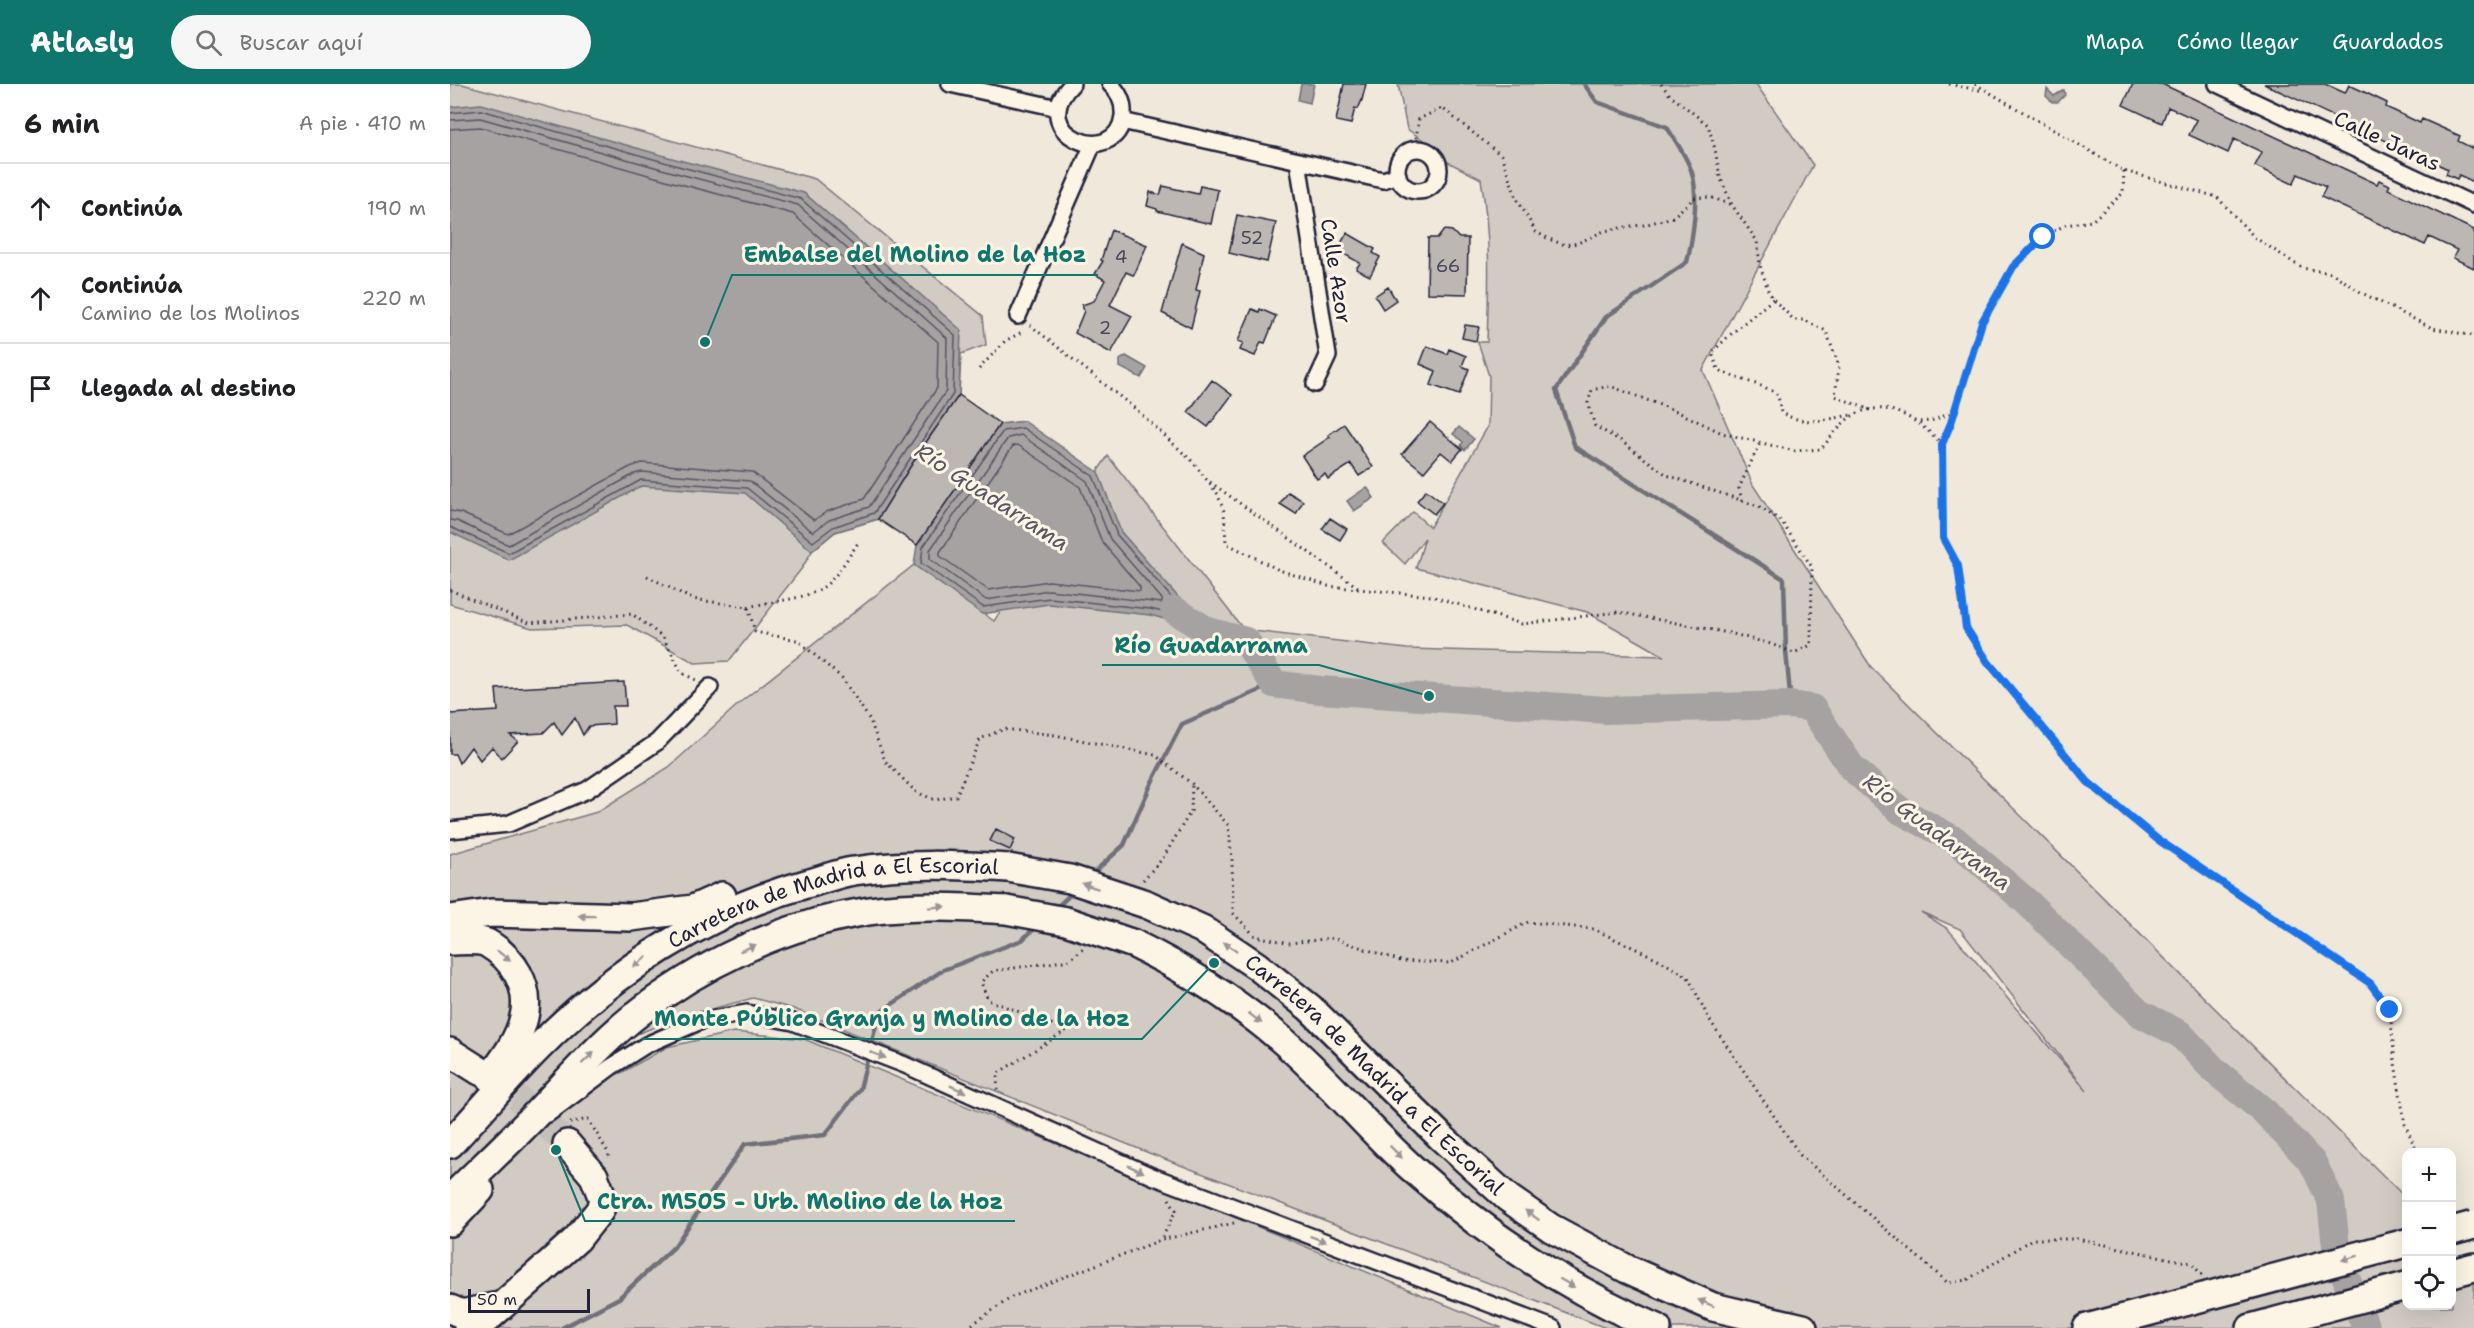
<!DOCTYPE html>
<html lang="es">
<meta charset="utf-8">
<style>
:root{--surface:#fff;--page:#f6f6f6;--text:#202124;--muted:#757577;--line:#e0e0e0;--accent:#0f766e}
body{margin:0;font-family:"Shantell Sans",sans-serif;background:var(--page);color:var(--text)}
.controls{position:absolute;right:18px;bottom:18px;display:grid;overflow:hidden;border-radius:12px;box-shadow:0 6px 24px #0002}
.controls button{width:54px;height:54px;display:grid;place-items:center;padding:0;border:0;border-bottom:2px solid var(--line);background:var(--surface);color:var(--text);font:30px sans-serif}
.scale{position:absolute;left:18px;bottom:15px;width:122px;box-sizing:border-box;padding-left:6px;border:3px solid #22223b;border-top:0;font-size:16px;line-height:21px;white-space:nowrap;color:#22223b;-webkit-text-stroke:4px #fcf5e5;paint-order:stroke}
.stop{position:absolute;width:18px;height:18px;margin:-14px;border:4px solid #1a73e8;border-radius:50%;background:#fff}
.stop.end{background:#1a73e8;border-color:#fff;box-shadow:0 2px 6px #0008}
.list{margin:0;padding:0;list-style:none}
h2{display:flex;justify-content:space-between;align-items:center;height:78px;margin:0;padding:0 24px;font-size:26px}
h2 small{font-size:20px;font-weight:400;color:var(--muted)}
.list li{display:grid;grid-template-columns:39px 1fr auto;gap:18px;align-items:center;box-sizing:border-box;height:90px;padding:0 24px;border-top:2px solid var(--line)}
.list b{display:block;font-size:22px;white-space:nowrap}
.list p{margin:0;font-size:20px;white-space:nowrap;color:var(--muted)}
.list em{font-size:20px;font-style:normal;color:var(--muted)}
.icon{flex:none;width:33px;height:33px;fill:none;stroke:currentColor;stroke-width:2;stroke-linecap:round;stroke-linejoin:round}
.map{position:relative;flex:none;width:2024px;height:1244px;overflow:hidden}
header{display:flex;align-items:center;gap:36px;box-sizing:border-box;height:84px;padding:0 30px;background:var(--accent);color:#fff}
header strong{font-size:28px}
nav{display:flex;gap:33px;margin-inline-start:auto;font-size:21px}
.search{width:420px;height:54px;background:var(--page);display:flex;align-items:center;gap:15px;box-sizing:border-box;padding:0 21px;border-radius:33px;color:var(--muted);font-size:22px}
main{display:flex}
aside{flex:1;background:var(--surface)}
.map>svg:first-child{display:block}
.green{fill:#d1cbc3;stroke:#7a767f;stroke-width:1.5;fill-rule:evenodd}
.water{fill:#a6a2a2;stroke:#716f79;stroke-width:1.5}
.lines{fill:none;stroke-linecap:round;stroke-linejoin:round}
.shore{stroke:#575564;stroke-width:1.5}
.stream{stroke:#716f79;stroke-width:4.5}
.river{stroke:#a6a2a2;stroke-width:28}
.building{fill:#bcb7b3;stroke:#22223b;stroke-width:1.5}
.highway-tunnel{stroke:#c6c0bb;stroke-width:27;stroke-dasharray:27 14;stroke-linecap:butt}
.street-casing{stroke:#22223b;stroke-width:20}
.highway-casing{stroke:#22223b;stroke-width:32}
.path{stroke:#22223b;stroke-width:3;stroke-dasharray:1.5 4.5;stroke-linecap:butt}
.street{stroke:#fcf5e5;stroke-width:15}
.highway{stroke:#fcf5e5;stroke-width:27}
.highway-bridge-casing{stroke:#22223b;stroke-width:32;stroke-linecap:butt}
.highway-bridge{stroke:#fcf5e5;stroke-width:27}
.oneway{fill:#9a9698}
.route{stroke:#1a73e8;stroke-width:8}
.labels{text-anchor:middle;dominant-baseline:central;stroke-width:6;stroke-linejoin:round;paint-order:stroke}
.number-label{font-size:18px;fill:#484759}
.street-label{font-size:21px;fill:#22223b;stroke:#fcf5e5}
.water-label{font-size:22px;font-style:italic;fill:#575564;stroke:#fcf5e5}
.leader{fill:none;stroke:#0f766e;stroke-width:2}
.callout-dot{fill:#0f766e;stroke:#fcf5e5;stroke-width:2}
.callout-label{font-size:22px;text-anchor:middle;font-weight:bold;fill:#0f766e;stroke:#fcf5e5;stroke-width:6;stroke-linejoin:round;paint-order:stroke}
</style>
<header>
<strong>Atlasly</strong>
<div class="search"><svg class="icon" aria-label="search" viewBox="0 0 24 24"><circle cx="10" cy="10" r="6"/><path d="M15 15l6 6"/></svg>Buscar aquí</div>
<nav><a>Mapa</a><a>Cómo llegar</a><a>Guardados</a></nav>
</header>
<main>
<aside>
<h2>6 min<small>A pie · 410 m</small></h2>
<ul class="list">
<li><svg class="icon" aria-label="ahead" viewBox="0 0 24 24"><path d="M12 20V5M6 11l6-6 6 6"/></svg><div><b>Continúa</b></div><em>190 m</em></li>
<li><svg class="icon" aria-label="ahead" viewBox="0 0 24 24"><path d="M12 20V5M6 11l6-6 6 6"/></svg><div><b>Continúa</b><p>Camino de los Molinos</p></div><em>220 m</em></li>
<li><svg class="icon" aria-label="arrive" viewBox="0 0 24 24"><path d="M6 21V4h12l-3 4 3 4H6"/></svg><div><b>Llegada al destino</b></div></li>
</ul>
</aside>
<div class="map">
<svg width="2024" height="1244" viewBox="0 0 2024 1244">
<rect width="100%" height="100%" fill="#efe8db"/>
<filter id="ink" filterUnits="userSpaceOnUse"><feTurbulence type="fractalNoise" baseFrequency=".0167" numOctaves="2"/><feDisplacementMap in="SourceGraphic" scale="12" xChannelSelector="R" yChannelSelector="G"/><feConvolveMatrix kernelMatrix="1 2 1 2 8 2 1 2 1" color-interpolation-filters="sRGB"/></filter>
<g filter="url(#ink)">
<!-- green -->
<path class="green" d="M0,0H12L365,95L533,232L536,261L511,270L509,311L428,435L385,448L362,467L352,484L279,577L245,579L177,541L82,544L0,520Z
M948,0H1306L1363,81L1253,286L1303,401L1421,583L1956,1114V1222H2002V1169L2024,1196V1244H1156L699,1069L344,925L303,914L231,933L179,953L145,989H171L217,963L284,948L354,955L1052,1244H0V770L147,728L219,683L293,616L464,481L544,537L658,372L794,546L957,565L1214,572L1137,528L966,484L975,454L955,480L933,459L963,428L980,443L1038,342L1039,292L1028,258H1037C1039,200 1041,152 1031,95L994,76L988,66L957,45ZM1471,828L1510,845L1637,1007L1498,845Z"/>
<!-- water -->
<path class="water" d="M851,0H864L860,19L848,16Z
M1597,5L1604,12L1614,6L1615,11L1608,18H1602L1596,12Z
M31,20L229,76L354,109L511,246L509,311L470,367L428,435L385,448L362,467L295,409L191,402L59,476L0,448V23Z
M676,272L697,284L691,294L670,283V276Z
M574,337L648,388L671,448L758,547L700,531L599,520L532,530L464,481L467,461L550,340Z
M1009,343L1024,355L1015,366L1011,362L1013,358L1003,350Z
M917,403L924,414L904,427L897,417Z"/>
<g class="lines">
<!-- shore -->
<path class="shore" d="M0,29L31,26L228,82L351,115L505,251L503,310L424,429L383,443L363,458L297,404L191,396L59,469L0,443
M0,36L30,34L226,89L348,121L497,254L496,307L419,423L379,436L363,448L300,397L192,388L184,390L59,461L7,437L0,436
M0,45L30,43L223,98L343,130L488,258L487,304L414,415L376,428L364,436L302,388L192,379L180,383L58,450L11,429L0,427
M573,344L643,392L667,451L734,528V533L700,525L600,514L533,523L471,479L473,463L553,347Z
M571,351L637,397L660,455L712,515V519L599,506L536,516L480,475V466L558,354Z
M568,361L630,403L652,458L690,503V507L599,497L538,506L490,472V468L563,362Z"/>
<!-- stream -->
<path class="stream" d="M1134,0L1147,18L1217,43C1225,57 1238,74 1242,89C1249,113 1243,154 1237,178L1156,233L1106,306L1125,363L1334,495L1336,567L1341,621
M641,791L674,761L702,698L732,640L824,600
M606,824L624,807
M112,1244L169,1214L224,1163L295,1060L375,1051L410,1005L429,929L493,886L572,856L587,842"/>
<!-- river -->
<path class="river" d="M724,526L758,547L796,557L824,600L870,606L1156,626L1341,621L1362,624L1402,684L1451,727L1505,756L1577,818L1689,929L1730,950L1765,987L1815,1028L1863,1079L1881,1117L1887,1171L1916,1244"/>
</g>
<!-- building -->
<path class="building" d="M894,0H916L912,16L908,25L905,24L901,40L886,37Z
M1683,0H1712L1927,100L1929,96L1940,101L1938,105L2024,146V184L2003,174L2007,166L1979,153L1975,161L1871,113L1876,103L1848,90L1843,100L1805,82L1812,68L1784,55L1778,69L1739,51L1747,36L1718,23L1712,39L1673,21Z
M1814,0H1875L1895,9L1899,1L1908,5L1937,19L1936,23L1970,39L1972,35L2010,52L2008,57L2024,65V98L2009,91L2007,95L1996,90L1998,85L1954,65L1952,69L1941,64L1943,60Z
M713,102L748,110L750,102L768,106L761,140L707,127V125L697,122L700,108L710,111Z
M787,131L826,139L817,178L779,169Z
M661,146L697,161L685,189L683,191L676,188L660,221L682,232L661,269L625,249L634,227L632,221L644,217L655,196L645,190L653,177L651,176Z
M994,146L1002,147L1009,154H1018L1017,210L977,209L978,154H988Z
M897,149L925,165L923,169L930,173L920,192L906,185L910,179L887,166Z
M732,159L754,169L746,206L750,207L741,244L712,229Z
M938,203L946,216L933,225L925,212Z
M802,225L809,228L810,225L826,232L815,259L811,258L805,272L790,266L793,259L788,257Z
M1015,241L1029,243L1026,257L1012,254Z
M977,262L997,270L999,265L1016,272L1012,282L1019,285L1009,311L981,301L986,287L970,280Z
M762,296L782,311L758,343L738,328Z
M509,311L550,340L467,461L428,435L470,367Z
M980,338L1012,365L1002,377L991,368L974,388L952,370Z
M894,340L923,383L909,392L901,380L878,395L875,390L867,395L852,372L880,353L878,351Z
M976,406L993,419L984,430L967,417Z
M838,408L853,417L846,430L830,420Z
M880,434L897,445L890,456L872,445Z
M174,598L176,622H163L164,640L139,642L133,651L125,634L112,651L104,638L93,649L60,651L68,657L52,674L42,663L30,676L21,663L9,679L5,670H0V630L48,627L46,605Z
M546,745L565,755L560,766L540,757Z"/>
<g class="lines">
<!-- highway-tunnel -->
<path class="highway-tunnel" d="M33,989L68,1014L117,1060"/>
<defs>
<path id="street" d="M500,0L608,24
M622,0C573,50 666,87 673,32C674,19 670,9 660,0
M1767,0L2024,121
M672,37L933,96L948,91
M947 86a21 21 0 1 1 42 0a21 21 0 1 1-42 0Z
M848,77L878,272L865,300
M568,232L643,60
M0,746L58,740L137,706L207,658L260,603
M98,1030L161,983L196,961L251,937L297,929L343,938L455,981L702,1092L1103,1244"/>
<g id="highway">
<path id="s1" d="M696,820L752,845L807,882L860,924L992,1054L1058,1114L1101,1144L1177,1185L1263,1223L1353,1244"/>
<path d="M0,835L41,829L181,833L243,825L272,812"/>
<path d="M0,857C10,857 28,855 37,859C63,874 81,902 74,933C69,956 54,975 40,994"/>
<path d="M684,860C737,886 787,917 832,956C879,996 918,1045 964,1086C1037,1151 1117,1205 1207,1244"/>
<path d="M0,968L30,987"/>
<path id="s2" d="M0,1060C30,1028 58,994 89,963C163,888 254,828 356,800C372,796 388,789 404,787C456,779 506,781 558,784"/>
<path d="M0,1115C29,1086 60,1058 88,1028C118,996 147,963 181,935C248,881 333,840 419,827C464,821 510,823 556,826"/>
<path d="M0,1138L30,1106"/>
<path d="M2002,1189L2024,1183"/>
<path d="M0,1225L12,1230L43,1223"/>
<path d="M18,1244L38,1234L90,1188L127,1155L150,1126L153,1115L144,1092L117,1060"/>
<path d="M1637,1244L1956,1159"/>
<path d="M1801,1244L1956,1202"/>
</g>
</defs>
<!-- street casing -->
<use href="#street" class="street-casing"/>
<!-- highway casing -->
<use href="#highway" class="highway-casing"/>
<!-- path -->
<path class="path" d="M1211,0L1220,11L1258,41L1265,65L1270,93L1282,121L1307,157L1310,181L1318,206L1323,215L1344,236H1354L1376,247L1389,282L1385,312L1420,326
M1499,0L1533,7
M1525,0L1674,87L1767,113L1804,153L1852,184L1882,189L1912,209L1982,244L2024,252
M964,66L969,35L992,24L1051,71L1067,115L1086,148L1099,155L1115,161L1128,159L1154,147L1181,142L1194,141L1223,133L1244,114L1260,113L1282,121
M1674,87L1673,109L1642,137L1615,141L1593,153L1563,183L1532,238L1501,339L1492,360L1493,454L1508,482L1516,544L1538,578L1638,698L1706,755L1920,899L1940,926L1945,979L1955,1040L1967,1068
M1323,215C1302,233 1281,248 1262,269L1268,285C1287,297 1311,298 1328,311L1331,329C1357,342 1374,336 1401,331
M580,241L688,327L743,378L767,409L774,427L776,459L829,486L878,502L981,512L1072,540L1168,528L1279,549L1321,560L1344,569L1361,561L1362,483L1331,437L1308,422L1217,391L1171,357L1145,342L1138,319L1142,306L1160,302L1226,327L1272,349L1344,367L1371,365C1380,355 1392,337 1404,331C1438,313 1469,337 1492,360
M529,285L555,257L572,248
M1470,338L1481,337L1504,328
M760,398L909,504
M1292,417L1289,404L1310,359
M197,492L242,515L298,523L305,548L347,556L392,594L420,636L435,677L466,708L485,716L506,712L530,655L554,645L605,651L705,671L742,700L778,741L782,773L783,829L805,852L840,859L883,854L951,877L1001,879L1078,838L1143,845L1206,874L1238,893L1259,935L1350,1071L1498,1199L1517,1196L1582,1155H1627L1741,1179L1752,1191
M0,506L79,539L182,530L213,553L232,589L248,597
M298,523C321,517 353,516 372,504C387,494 398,473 408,459
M693,796L713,774L741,727L742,700
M547,1006L548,989L617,946L538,916L531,898L543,887L620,876L633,864
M120,1039L138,1035L159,1070L158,1076
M719,1115L726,1126L711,1156L784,1139
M517,1244L562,1213L711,1156"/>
<!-- street -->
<use href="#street" class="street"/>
<!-- highway -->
<use href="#highway" class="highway"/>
<defs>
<path id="highway-bridge" d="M558,784L620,795L696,820
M556,826L616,837L684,860
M2002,1147L2024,1141"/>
</defs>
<!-- highway-bridge casing -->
<use href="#highway-bridge" class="highway-bridge-casing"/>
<!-- highway-bridge -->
<use href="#highway-bridge" class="highway-bridge"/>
</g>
<!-- one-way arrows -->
<defs><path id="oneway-solid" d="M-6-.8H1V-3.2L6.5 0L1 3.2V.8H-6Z" transform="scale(1.5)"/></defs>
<g class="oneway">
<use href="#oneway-solid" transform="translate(640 802) rotate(-162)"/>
<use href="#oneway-solid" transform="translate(487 823) rotate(-4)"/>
<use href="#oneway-solid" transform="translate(137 832) rotate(-179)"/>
<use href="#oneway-solid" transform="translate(780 863) rotate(-146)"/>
<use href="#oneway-solid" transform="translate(298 864) rotate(-22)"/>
<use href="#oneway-solid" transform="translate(54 872) rotate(38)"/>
<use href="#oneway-solid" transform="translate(190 878) rotate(143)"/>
<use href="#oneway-solid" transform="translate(805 934) rotate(38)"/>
<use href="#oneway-solid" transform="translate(428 971) rotate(21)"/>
<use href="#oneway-solid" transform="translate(138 974) rotate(-43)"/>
<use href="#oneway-solid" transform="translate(508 1005) rotate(24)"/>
<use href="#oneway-solid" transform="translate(946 1068) rotate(45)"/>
<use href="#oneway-solid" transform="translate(686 1085) rotate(24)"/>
<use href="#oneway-solid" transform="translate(1082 1131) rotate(-145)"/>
<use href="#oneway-solid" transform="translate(868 1155) rotate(21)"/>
<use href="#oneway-solid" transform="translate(1900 1174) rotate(165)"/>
<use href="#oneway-solid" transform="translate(1117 1199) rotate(30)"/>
<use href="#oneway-solid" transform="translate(1256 1219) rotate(-157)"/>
</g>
</g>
<g class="lines" filter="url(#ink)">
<!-- route -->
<path class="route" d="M1593,153L1563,183L1532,238L1501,339L1492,360L1493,454L1508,482L1516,544L1538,578L1638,698L1707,755L1920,899L1940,926"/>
</g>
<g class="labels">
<!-- number labels -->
<g class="number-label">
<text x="802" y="154">52</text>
<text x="671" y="173">4</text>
<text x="998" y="182">66</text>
<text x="655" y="244">2</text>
</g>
<!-- street labels -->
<g class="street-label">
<text transform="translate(1937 57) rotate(25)">Calle Jaras</text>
<text transform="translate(886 187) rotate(81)">Calle Azor</text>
<text stroke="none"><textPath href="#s2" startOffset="471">Carretera de Madrid a El Escorial</textPath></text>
<text stroke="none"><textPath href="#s1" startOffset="288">Carretera de Madrid a El Escorial</textPath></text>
</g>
<!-- water labels -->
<g class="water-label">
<text transform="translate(542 413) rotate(33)">Río Guadarrama</text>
<text transform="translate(1487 748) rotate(37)">Río Guadarrama</text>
</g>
</g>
<!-- callouts -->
<path class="leader" d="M255 258L282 191H648M979 612L869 581H652M764 879L692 955H192M106 1066L135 1137H565"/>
<g class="callout-dot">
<circle cx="255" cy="258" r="6"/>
<circle cx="979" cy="612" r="6"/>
<circle cx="764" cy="879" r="6"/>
<circle cx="106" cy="1066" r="6"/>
</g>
<g class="callout-label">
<text x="465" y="178">Embalse del Molino de la Hoz</text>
<text x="761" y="569">Río Guadarrama</text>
<text x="442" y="942">Monte Público Granja y Molino de la Hoz</text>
<text x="350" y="1125">Ctra. M505 - Urb. Molino de la Hoz</text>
</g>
</svg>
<div class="controls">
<button>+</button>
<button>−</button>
<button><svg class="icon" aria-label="locate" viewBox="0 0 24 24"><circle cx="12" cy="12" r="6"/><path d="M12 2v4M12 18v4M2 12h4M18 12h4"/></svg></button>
</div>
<div class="scale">50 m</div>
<div class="stop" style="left:1593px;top:153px"></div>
<div class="stop end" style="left:1940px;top:926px"></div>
</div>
</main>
